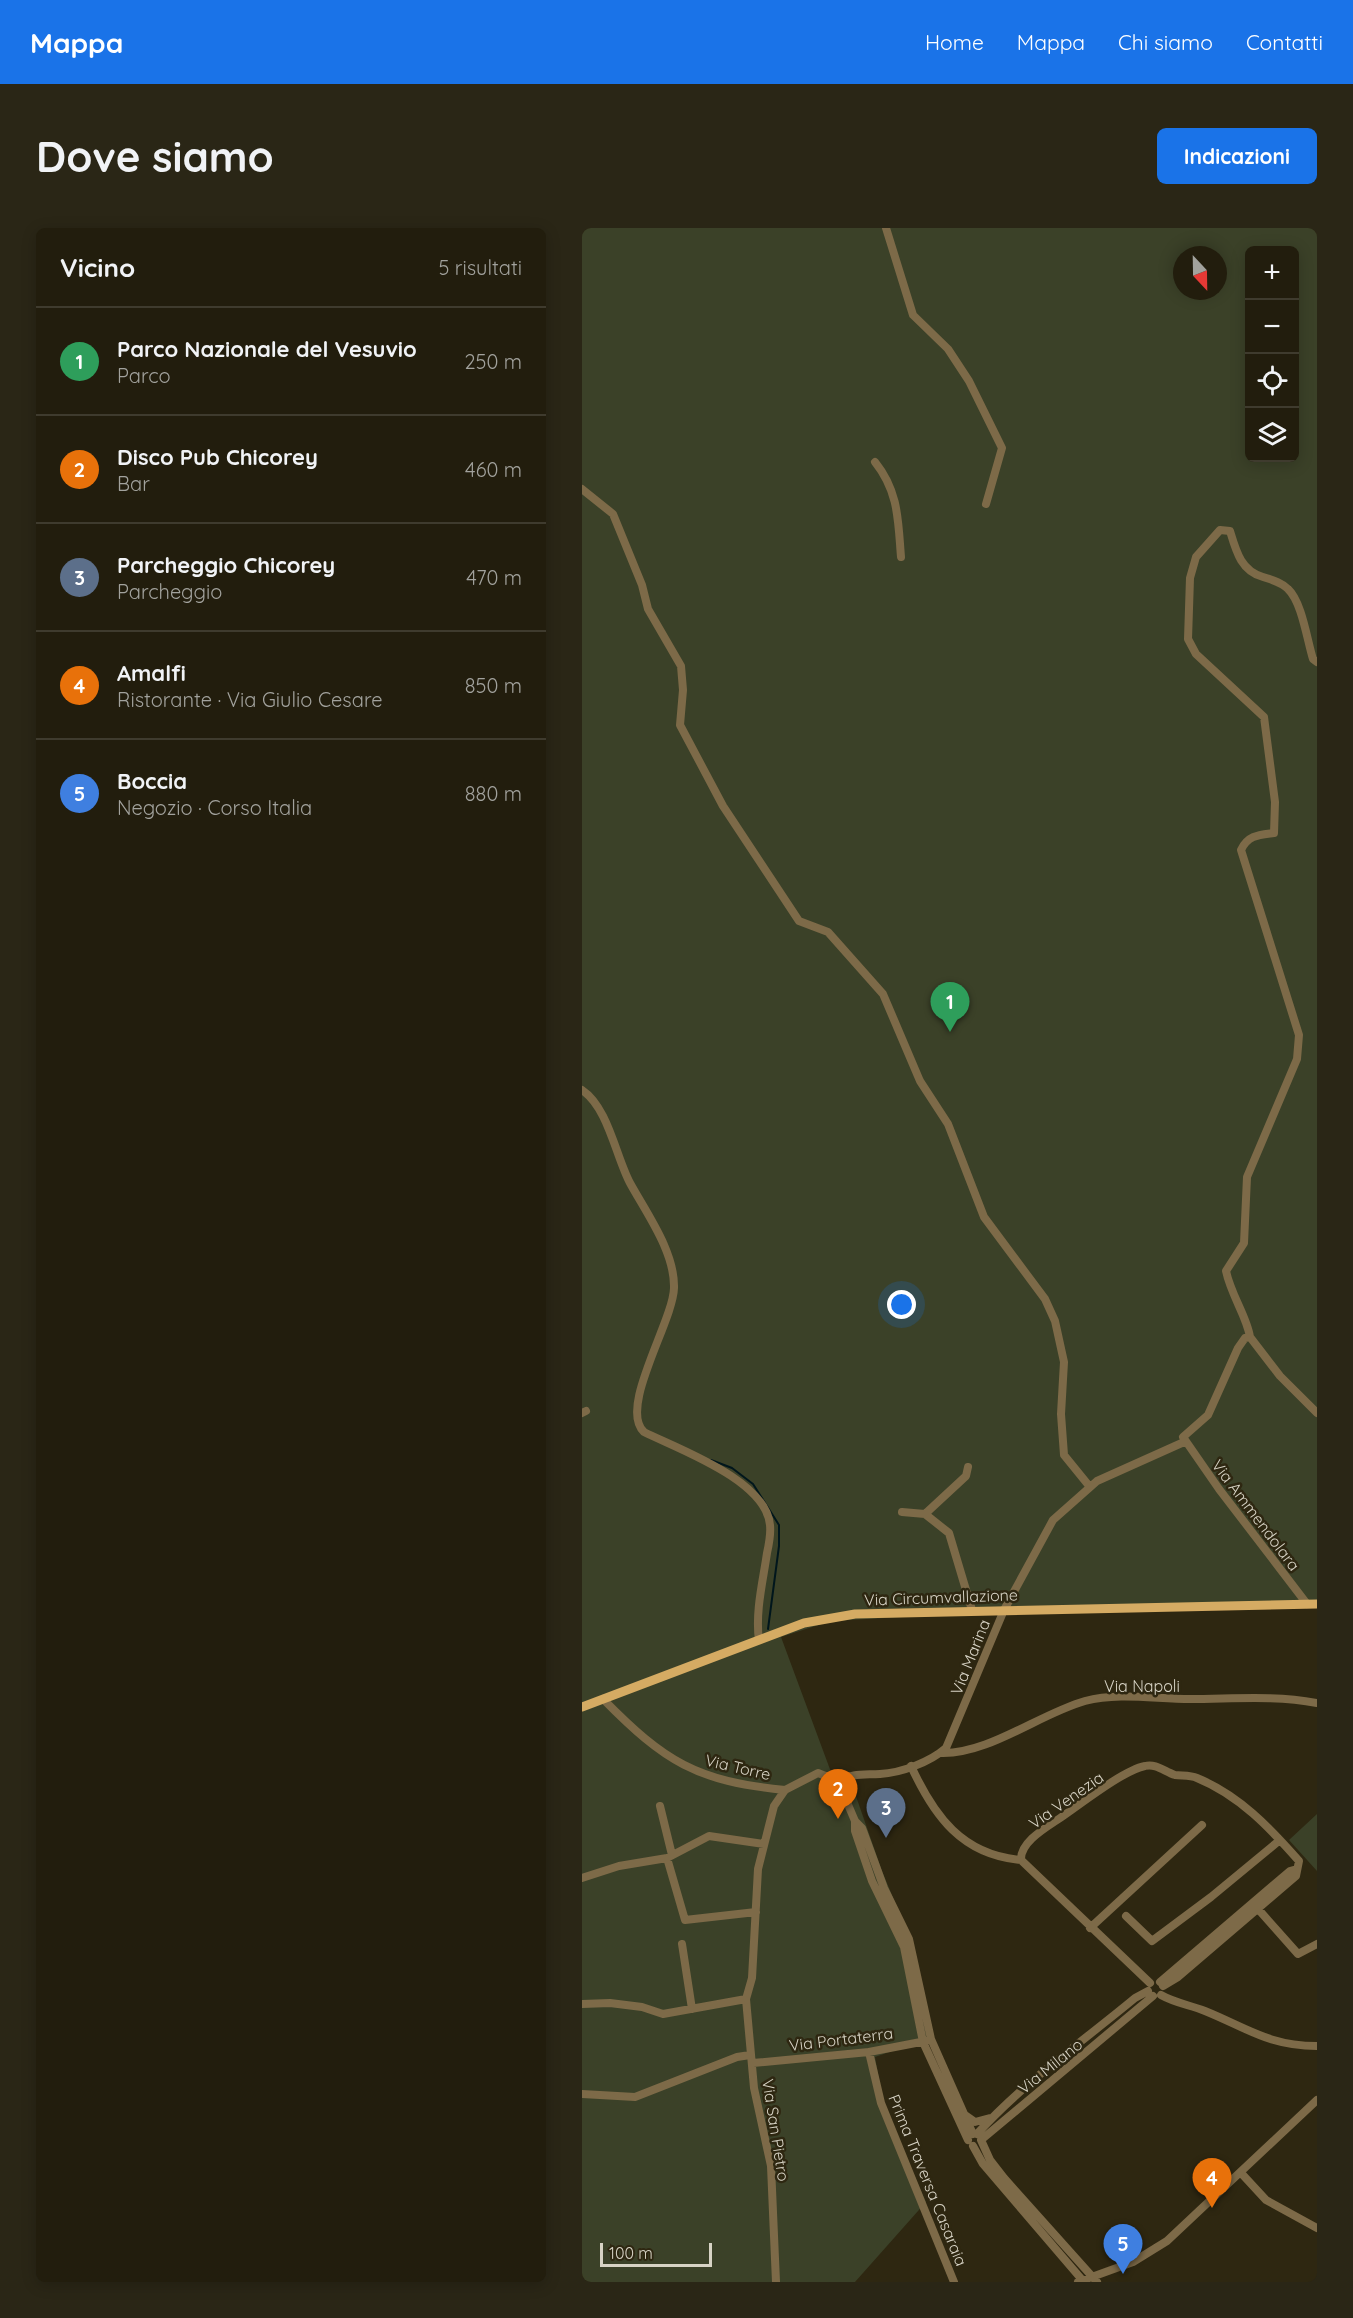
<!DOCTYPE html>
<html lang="it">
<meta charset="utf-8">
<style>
:root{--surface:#221d0d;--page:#2a2616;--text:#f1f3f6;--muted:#a2a29d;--line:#3f3b2e;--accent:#1a73e8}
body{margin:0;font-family:Quicksand,sans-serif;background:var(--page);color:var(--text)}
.controls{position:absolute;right:18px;top:18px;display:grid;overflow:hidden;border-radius:9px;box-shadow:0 3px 15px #0003}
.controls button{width:54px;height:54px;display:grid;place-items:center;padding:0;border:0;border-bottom:2px solid var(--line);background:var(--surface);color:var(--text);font:30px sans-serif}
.compass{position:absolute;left:591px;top:18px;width:54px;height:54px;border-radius:50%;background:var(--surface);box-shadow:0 3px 15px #0003;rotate:158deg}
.scale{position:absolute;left:18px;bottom:15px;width:112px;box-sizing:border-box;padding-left:6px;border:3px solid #d7d3c5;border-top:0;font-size:16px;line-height:21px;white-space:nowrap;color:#d7d3c5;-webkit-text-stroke:4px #2e2711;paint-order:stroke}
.you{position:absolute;left:320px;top:1077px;width:21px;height:21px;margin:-15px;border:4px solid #fff;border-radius:50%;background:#1a73e8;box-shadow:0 0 0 9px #1a73e833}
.badge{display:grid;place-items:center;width:39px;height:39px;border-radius:50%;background:var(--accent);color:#fff;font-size:20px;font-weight:700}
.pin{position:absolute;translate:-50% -50px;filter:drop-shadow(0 2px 3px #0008)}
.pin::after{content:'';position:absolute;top:32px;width:21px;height:18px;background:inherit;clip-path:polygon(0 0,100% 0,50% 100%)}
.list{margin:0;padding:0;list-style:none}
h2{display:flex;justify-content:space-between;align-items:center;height:78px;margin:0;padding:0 24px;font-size:26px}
h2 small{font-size:20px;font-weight:400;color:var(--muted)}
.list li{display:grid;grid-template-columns:39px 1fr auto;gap:18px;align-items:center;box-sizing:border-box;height:108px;padding:0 24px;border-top:2px solid var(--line)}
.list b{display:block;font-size:22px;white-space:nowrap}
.list p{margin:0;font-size:20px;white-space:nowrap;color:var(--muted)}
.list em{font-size:20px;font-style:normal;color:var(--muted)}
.icon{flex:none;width:33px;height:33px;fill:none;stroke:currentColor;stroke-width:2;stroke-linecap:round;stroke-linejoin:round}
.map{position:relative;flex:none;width:735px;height:2054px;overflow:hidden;border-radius:9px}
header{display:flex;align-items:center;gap:36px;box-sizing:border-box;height:84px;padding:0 30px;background:var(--accent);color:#fff}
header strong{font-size:28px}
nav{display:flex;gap:33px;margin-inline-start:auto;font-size:21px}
.intro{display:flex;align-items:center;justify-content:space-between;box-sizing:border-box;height:144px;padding:0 36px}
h1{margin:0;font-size:42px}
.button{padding:15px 27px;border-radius:9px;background:var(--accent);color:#fff;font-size:21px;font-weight:700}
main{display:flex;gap:36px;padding:0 36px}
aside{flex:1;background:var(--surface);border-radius:9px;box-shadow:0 3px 15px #0003}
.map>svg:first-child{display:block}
.green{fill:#3b4128;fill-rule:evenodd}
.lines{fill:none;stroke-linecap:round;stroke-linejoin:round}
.stream{stroke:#00161c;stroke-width:2}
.minor{stroke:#7d6a48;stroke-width:8}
.major{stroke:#d5ab63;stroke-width:9}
.labels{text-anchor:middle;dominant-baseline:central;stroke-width:5;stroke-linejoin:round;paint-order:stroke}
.street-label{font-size:16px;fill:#d7d3c5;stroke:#2e2711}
</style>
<header>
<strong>Mappa</strong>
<nav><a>Home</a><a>Mappa</a><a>Chi siamo</a><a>Contatti</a></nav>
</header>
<div class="intro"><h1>Dove siamo</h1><a class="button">Indicazioni</a></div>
<main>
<aside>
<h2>Vicino<small>5 risultati</small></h2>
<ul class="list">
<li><span class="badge" style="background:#2e9e5b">1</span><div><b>Parco Nazionale del Vesuvio</b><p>Parco</p></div><em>250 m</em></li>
<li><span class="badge" style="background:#e8710a">2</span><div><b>Disco Pub Chicorey</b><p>Bar</p></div><em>460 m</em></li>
<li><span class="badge" style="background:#5c6f8a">3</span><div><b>Parcheggio Chicorey</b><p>Parcheggio</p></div><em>470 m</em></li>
<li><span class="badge" style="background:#e8710a">4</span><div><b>Amalfi</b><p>Ristorante · Via Giulio Cesare</p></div><em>850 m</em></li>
<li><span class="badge" style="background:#3f7fe0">5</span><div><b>Boccia</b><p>Negozio · Corso Italia</p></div><em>880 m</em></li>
</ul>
</aside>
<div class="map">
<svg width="735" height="2054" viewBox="0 0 735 2054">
<rect width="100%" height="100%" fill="#2e2711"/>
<!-- green -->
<path class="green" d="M0,0H735V1378L393,1385L249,1393L199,1409L249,1544L268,1551L300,1643L331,1718L351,1809L293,1829L302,1878L344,1974L273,2054H0ZM668,22H712V230H668ZM600,27H636V63H600Z
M735,1586V1643L707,1612Z"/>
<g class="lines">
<!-- stream -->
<path class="stream" d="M129,1232L150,1240L171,1256L197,1297V1318L186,1401"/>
<!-- minor -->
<path class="minor" d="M304,0L331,87L366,121L387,153L420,220L404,276
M293,234C317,264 316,293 319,329
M0,261L31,286L60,357L66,381L99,438L101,462L98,497L141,578L217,693L246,704L301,766L338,853L366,896L402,989L463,1071L473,1093L482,1134L479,1186L482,1227L508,1259
M0,862C26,879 34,929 48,955C65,986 93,1024 92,1060C91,1094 36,1180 62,1204C96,1221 184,1252 188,1297C189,1306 187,1316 185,1325C181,1353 173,1384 177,1412
M668,1109C665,1089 649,1067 644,1043L662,1015L665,949L715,831L717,807L659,622C666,607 677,607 692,605L693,574L682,489L614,426L606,411L608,350L614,329L638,302L648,303C654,323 659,343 681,349C690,352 699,354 706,361C720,374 725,412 731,431L735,434
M0,1185L4,1183
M320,1284L343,1286L367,1305L390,1382
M343,1286L384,1248L386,1239
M725,1376L637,1261L601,1209L626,1187L656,1120L663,1110L668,1109L698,1148L735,1185
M21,1471C83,1534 114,1553 203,1562
M358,1525C406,1527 457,1486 503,1473C537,1464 573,1471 608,1471C651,1471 692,1467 735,1475
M329,1538C352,1588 380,1627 439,1632
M256,1553C270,1545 282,1547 298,1546C319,1545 348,1534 364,1520L422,1382L471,1292L515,1253L602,1214
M256,1553L273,1593L280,1600L302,1660L327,1711L349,1811L391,1906
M78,1578L90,1627
M273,1593V1603L290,1653L322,1719L341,1814L386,1912
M85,1630L103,1692L174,1684
M0,1650L37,1638L85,1630L127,1608L182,1616
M677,1682L716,1726L735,1716
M544,1688L570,1713L629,1669L698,1612
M508,1700L620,1597
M100,1716L110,1781
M578,1754L708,1643L715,1641
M568,1755L439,1632C438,1613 467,1598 481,1588C500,1575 542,1542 563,1538C574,1535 583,1544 593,1547C600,1548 608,1547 615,1550C657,1567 688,1600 717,1633L714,1648L596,1749L581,1758
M579,1767C593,1775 608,1777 623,1783C665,1800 687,1818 735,1818
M0,1776L28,1775L60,1779L81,1786L164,1771
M287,1824L299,1875L372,2054
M171,1835L287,1824L344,1813
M0,1866L53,1869L155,1829L168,1827
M383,1887L393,1894L408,1890
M395,1906C441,1855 500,1814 553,1770L566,1763
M391,1918L401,1936L502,2054
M660,1946L684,1972L735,2000
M194,2054L189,1938L172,1860L164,1771L170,1750L176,1641L192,1578L203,1562L236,1545L256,1553
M496,2054L551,2034L585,2013L735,1872
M515,2054L422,1950L408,1932L399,1912L571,1768"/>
<!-- major -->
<path class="major" d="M0,1479L222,1395L273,1386L735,1376"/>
</g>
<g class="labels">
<!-- street labels -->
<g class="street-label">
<text transform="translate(674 1287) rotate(53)">Via Ammendolara</text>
<text transform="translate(359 1369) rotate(-2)">Via Circumvallazione</text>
<text transform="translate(388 1429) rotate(-68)">Via Marina</text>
<text x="560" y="1458">Via Napoli</text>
<text transform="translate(156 1539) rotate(13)">Via Torre</text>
<text transform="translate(484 1572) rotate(-35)">Via Venezia</text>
<text transform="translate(259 1811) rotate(-7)">Via Portaterra</text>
<text transform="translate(468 1838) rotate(-39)">Via Milano</text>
<text transform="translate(194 1902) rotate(81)">Via San Pietro</text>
<text transform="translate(346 1952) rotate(68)">Prima Traversa Casaraia</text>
</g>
</g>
</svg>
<div class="controls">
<button>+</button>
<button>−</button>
<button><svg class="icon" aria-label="locate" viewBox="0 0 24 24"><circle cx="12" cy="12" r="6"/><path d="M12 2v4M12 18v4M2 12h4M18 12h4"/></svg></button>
<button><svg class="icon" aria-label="layers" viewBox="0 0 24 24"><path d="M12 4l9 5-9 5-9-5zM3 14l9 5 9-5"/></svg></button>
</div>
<svg class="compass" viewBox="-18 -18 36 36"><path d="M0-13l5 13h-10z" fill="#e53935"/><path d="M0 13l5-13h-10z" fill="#a2a29d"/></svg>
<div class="scale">100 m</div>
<div class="you"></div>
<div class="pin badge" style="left:368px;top:804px;background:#2e9e5b">1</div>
<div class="pin badge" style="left:256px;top:1591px;background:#e8710a">2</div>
<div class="pin badge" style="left:304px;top:1610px;background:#5c6f8a">3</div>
<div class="pin badge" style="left:630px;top:1980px;background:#e8710a">4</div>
<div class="pin badge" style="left:541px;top:2046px;background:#3f7fe0">5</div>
</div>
</main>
